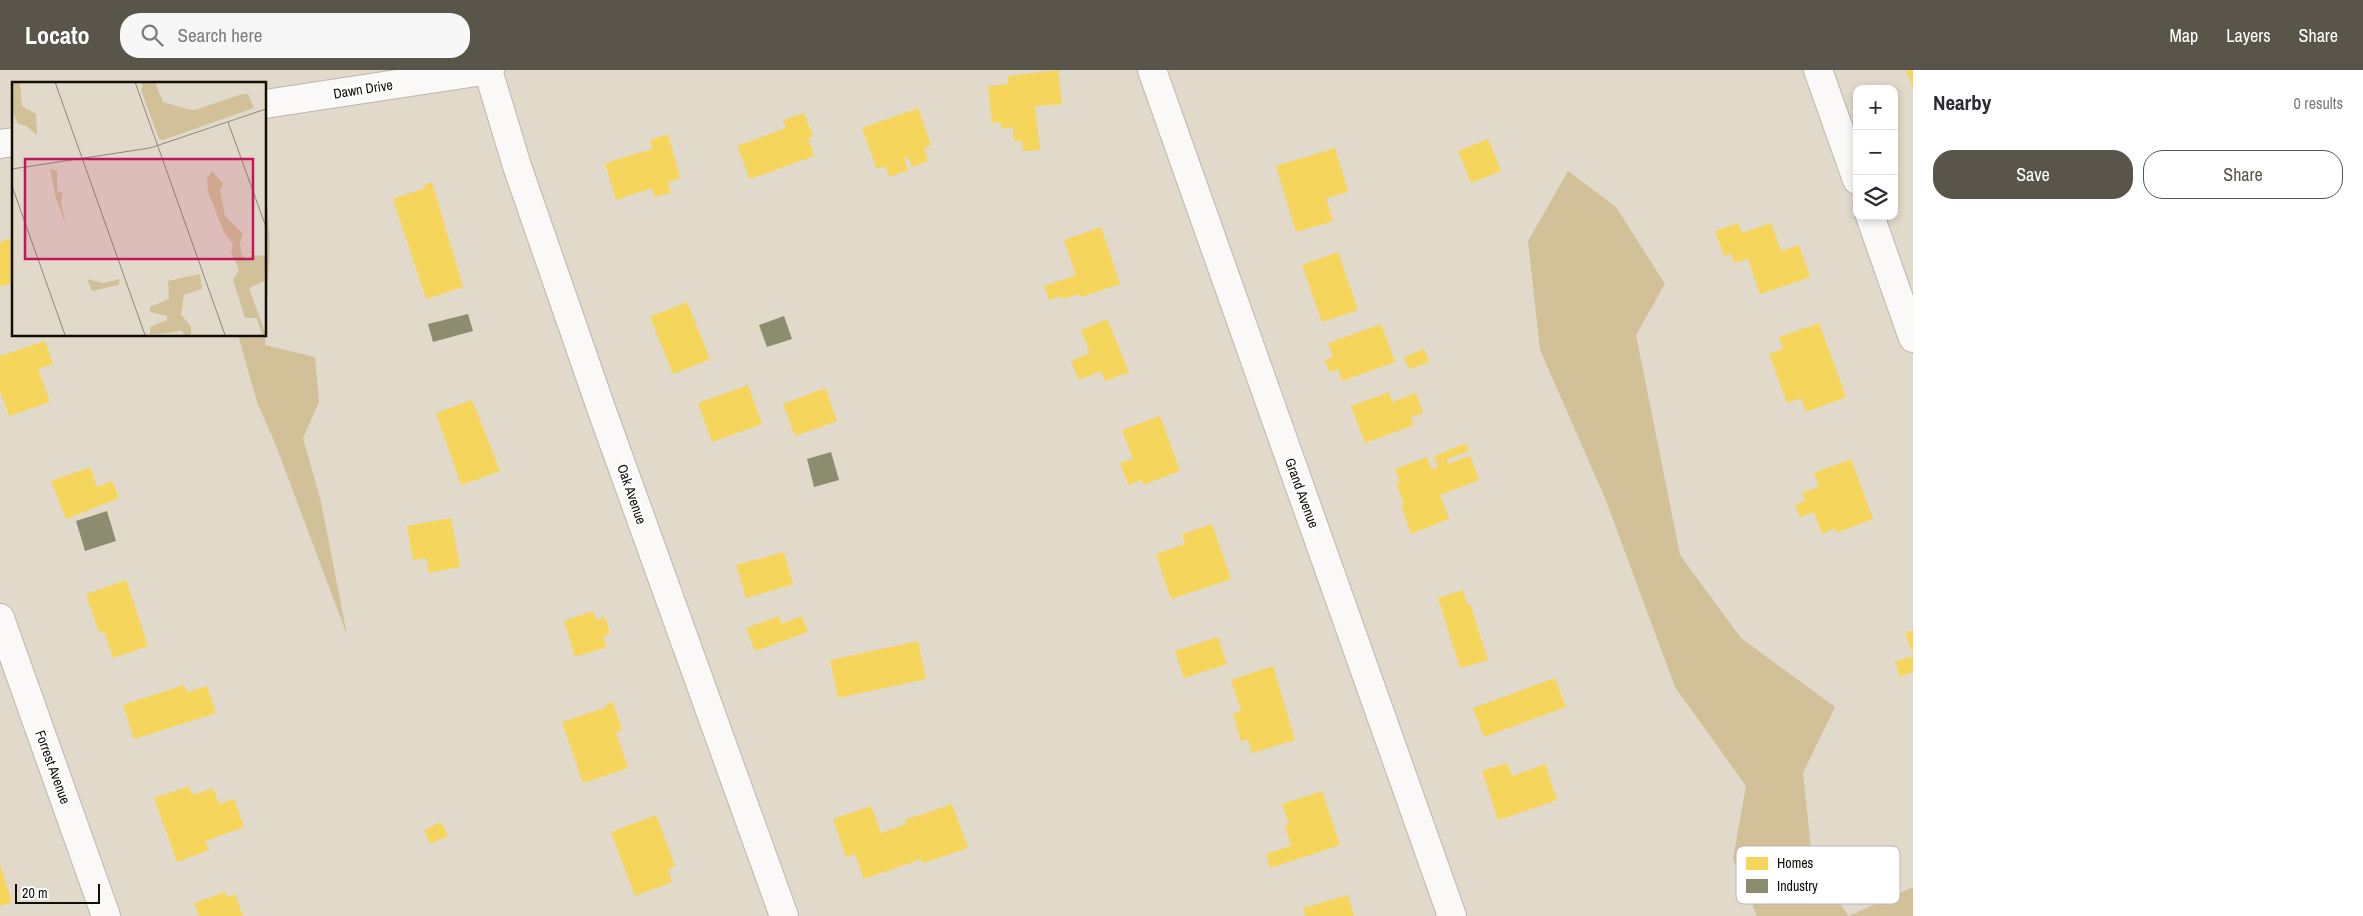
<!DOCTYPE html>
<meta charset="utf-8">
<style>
:root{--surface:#fff;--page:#f7f7f7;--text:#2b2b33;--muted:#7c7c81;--line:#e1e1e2;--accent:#5a554a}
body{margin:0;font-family:"Archivo Narrow",sans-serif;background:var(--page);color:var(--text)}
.controls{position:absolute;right:15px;top:15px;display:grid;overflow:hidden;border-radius:10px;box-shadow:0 2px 8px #0003}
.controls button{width:45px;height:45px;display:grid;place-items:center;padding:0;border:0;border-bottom:1px solid var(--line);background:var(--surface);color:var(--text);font:25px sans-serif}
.scale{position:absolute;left:15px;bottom:12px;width:85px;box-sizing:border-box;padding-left:5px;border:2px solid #120d05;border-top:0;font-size:14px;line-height:18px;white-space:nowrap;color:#120d05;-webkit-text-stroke:4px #fff;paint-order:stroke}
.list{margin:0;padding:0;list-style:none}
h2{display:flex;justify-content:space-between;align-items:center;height:65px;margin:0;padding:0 20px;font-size:21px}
h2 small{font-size:16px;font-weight:400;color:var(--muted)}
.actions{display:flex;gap:10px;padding:15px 20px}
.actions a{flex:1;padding:11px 0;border:1px solid var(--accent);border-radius:20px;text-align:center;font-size:18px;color:var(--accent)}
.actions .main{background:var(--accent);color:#fff}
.icon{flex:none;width:28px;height:28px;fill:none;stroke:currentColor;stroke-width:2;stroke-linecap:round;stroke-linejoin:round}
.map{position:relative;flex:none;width:1913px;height:846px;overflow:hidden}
header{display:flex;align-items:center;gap:30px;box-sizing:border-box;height:70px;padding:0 25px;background:var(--accent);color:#fff}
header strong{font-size:24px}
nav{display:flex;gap:28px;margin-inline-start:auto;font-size:18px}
.search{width:350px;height:45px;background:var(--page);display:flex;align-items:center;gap:12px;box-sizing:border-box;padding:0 18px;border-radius:20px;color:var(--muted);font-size:19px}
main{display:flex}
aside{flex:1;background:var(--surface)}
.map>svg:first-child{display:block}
.green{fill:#d2c198}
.homes{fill:#f6d55c}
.industry{fill:#8c8c6e}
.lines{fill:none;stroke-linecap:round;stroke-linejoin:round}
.minor-casing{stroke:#bcb7ab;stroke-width:30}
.minor{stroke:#faf9f7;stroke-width:28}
.labels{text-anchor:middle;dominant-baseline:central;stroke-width:5;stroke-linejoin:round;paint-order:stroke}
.street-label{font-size:14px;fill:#120d05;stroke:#fff}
.inset-road{fill:none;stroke:#8e887c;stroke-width:1}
.view{fill:#c2185b;fill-opacity:0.15;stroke:#c2185b;stroke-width:2.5}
.inset-edge{fill:none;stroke:#120d05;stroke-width:2.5}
.key{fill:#fff;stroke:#b8b6b4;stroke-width:1}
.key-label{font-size:14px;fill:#120d05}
</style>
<header>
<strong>Locato</strong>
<div class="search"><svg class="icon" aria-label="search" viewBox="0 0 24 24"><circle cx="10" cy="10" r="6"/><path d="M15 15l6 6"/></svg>Search here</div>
<nav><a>Map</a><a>Layers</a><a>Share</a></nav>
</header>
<main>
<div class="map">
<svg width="1913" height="846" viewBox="0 0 1913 846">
<rect width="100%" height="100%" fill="#e1dacb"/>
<!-- green -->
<path class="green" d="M1568,101L1616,137L1665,214L1636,265L1680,485L1741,568L1835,637L1803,703L1813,797L1849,846L1913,817V846H1757L1733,789L1746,716L1675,617L1605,428L1540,280L1528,171Z
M265,107L270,173L265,275L315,287L319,332L303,368L321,432L347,565L275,373L257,332L238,265H265Z"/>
<!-- homes -->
<path class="homes" d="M1058,0L1062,34L1035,36L1040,80L1023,81L1022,70L1014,72L1013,57L1001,59V52L992,53L988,16L1008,14V6Z
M1906,0H1913V19Z
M918,38L931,75L924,78L928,91L912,97L908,87L904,89L908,100L889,107L885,96L877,99L862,58Z
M804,43L813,66L808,68L814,86L750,109L737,76L786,58L783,50Z
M668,64L680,108L668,112L671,123L655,127L652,118L616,130L605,93L652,79L650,70Z
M1488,69L1501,101L1471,113L1458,81Z
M1335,78L1348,122L1326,128L1333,151L1296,162L1276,96Z
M432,112L463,217L426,229L393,129L425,118L424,115Z
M1738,153L1742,163L1771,153L1781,181L1799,175L1810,207L1760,224L1748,189L1734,193L1731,184L1724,186L1715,161Z
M1101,157L1120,214L1081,227L1079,224L1063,229L1062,226L1049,230L1044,216L1076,205L1064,170Z
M14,167V212L0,217V172Z
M1338,182L1358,240L1322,252L1302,195Z
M687,232L710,289L673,304L650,247Z
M1107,249L1129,302L1105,311L1101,301L1079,310L1071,291L1090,283L1081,260Z
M1819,253L1846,327L1806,342L1801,328L1787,333L1769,284L1783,279L1779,267Z
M1381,254L1395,292L1342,311L1338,299L1329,302L1325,290L1333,287L1328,273Z
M45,271L53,294L38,299L50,332L9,346L0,320V286Z
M1424,279L1429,292L1409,299L1404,287Z
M748,315L762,354L712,372L698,333Z
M825,318L837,351L795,366L783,334Z
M1389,322L1392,332L1416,323L1423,343L1411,347L1414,355L1365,373L1351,336Z
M472,330L500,401L461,415L436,343Z
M1160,346L1180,401L1143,415L1142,410L1128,415L1120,393L1133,389L1122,360Z
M1466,373L1469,381L1447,389L1448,394L1470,386L1479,410L1440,425L1449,449L1411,464L1401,435L1404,434L1396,413L1400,412L1395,399L1427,387L1432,400L1438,397L1434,386Z
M1851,389L1873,449L1836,463L1835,458L1822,464L1814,442L1800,447L1795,435L1805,431L1802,423L1819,417L1814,403Z
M90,397L97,417L112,411L119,428L66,449L51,411Z
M451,448L460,497L429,503L426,488L413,490L407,456Z
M1212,454L1231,509L1171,529L1156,484L1185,474L1182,464Z
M784,482L793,514L746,528L736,495Z
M126,510L148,576L113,588L104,561L99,563L86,524Z
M1463,520L1467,535L1470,534L1488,590L1460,598L1438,528Z
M593,541L596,550L605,547L610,564L603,566L607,577L575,587L564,551Z
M779,546L781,554L802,546L808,562L755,581L746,558Z
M1913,560V585L1905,563Z
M1218,567L1227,594L1184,608L1175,581Z
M918,571L926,609L838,628L830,590Z
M1913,586V602L1900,607L1895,592Z
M1273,596L1295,670L1252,683L1248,669L1241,672L1233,644L1241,641L1231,610Z
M1555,608L1566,637L1484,667L1473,638Z
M184,615L187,622L207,616L216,643L134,669L123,635Z
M613,632L622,660L616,662L628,698L583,713L562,652L607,637L606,634Z
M1507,693L1512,706L1545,694L1557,730L1498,750L1482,701Z
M189,716L192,725L213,718L219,734L234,729L244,757L205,771L209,780L177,792L154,728Z
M1322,721L1340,775L1270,798L1266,784L1291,776L1285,756L1289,754L1282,734Z
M952,734L968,778L923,793L921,789L864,809L855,784L846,787L833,749L871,736L881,763L906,754L905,750Z
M656,745L675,796L668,799L672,812L635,826L611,762Z
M441,752L448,766L430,774L424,760Z
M0,794L12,832L0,836Z
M225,822L227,827L235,824L243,846H199L194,833Z
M1348,825L1354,846H1305L1303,838Z"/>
<!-- industry -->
<path class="industry" d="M468,244L473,261L433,272L428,254Z
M784,246L792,269L767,277L759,255Z
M831,382L839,410L814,417L807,389Z
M107,441L116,471L85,481L76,451Z"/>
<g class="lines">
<defs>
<path id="minor" d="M488,0L517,96L601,338L784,846
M1152,0L1452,846
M1818,0L1857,110
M265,34L490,0
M0,74L14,72
M1870,146L1913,268
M0,548L106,846"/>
</defs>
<!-- minor casing -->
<use href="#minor" class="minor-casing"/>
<!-- minor -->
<use href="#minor" class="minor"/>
</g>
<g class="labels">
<!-- street labels -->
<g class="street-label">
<text transform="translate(363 19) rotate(-9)">Dawn Drive</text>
<text transform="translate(1302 423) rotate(70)">Grand Avenue</text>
<text transform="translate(632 424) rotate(71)">Oak Avenue</text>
<text transform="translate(53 697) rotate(70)">Forrest Avenue</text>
</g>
</g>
<!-- overview -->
<g transform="translate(12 12)">
<rect width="254" height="254" fill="#e1dacb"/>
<path d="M0,0H8L10,24L24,32L25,53L14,44L6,42L0,29ZM127,0H143L151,20L175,27L183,28L230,12H236L242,26L151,58L147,57L129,8L131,3ZM38,87L45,89V109L51,111L49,120L54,144L44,116ZM200,89L211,102L208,108L213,134L231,152L228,160L229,171L233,177L242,173L254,174L252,199L237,206L254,253H250L245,236H233L221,198L227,188L219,170L221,162L212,150L196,110L195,97ZM65,173L75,197L91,201L108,197L107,203L80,209ZM188,192L190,207L172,213L169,233L179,244V253H172L170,249L138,253V245L155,238V234L138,230V225L157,217L156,199Z" fill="#d2c198"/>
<path class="inset-road" d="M43,0L133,253M123,0L213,253M216,40L254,145M0,87L138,66L254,27M0,104L53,253"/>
<path class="view" d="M13,77H241V177H13Z"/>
<rect width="254" height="254" class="inset-edge"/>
</g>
<!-- legend -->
<rect x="1736" y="776" width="164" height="58" rx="8" class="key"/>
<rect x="1746" y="787" width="22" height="13" fill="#f6d55c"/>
<rect x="1746" y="809" width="22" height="14" fill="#8c8c6e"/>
<g class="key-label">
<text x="1777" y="798">Homes</text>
<text x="1777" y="821">Industry</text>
</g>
</svg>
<div class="controls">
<button>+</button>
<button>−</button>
<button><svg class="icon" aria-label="layers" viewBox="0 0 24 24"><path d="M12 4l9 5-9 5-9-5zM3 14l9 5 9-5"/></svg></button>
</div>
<div class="scale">20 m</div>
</div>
<aside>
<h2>Nearby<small>0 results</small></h2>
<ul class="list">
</ul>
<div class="actions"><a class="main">Save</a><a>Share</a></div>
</aside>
</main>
